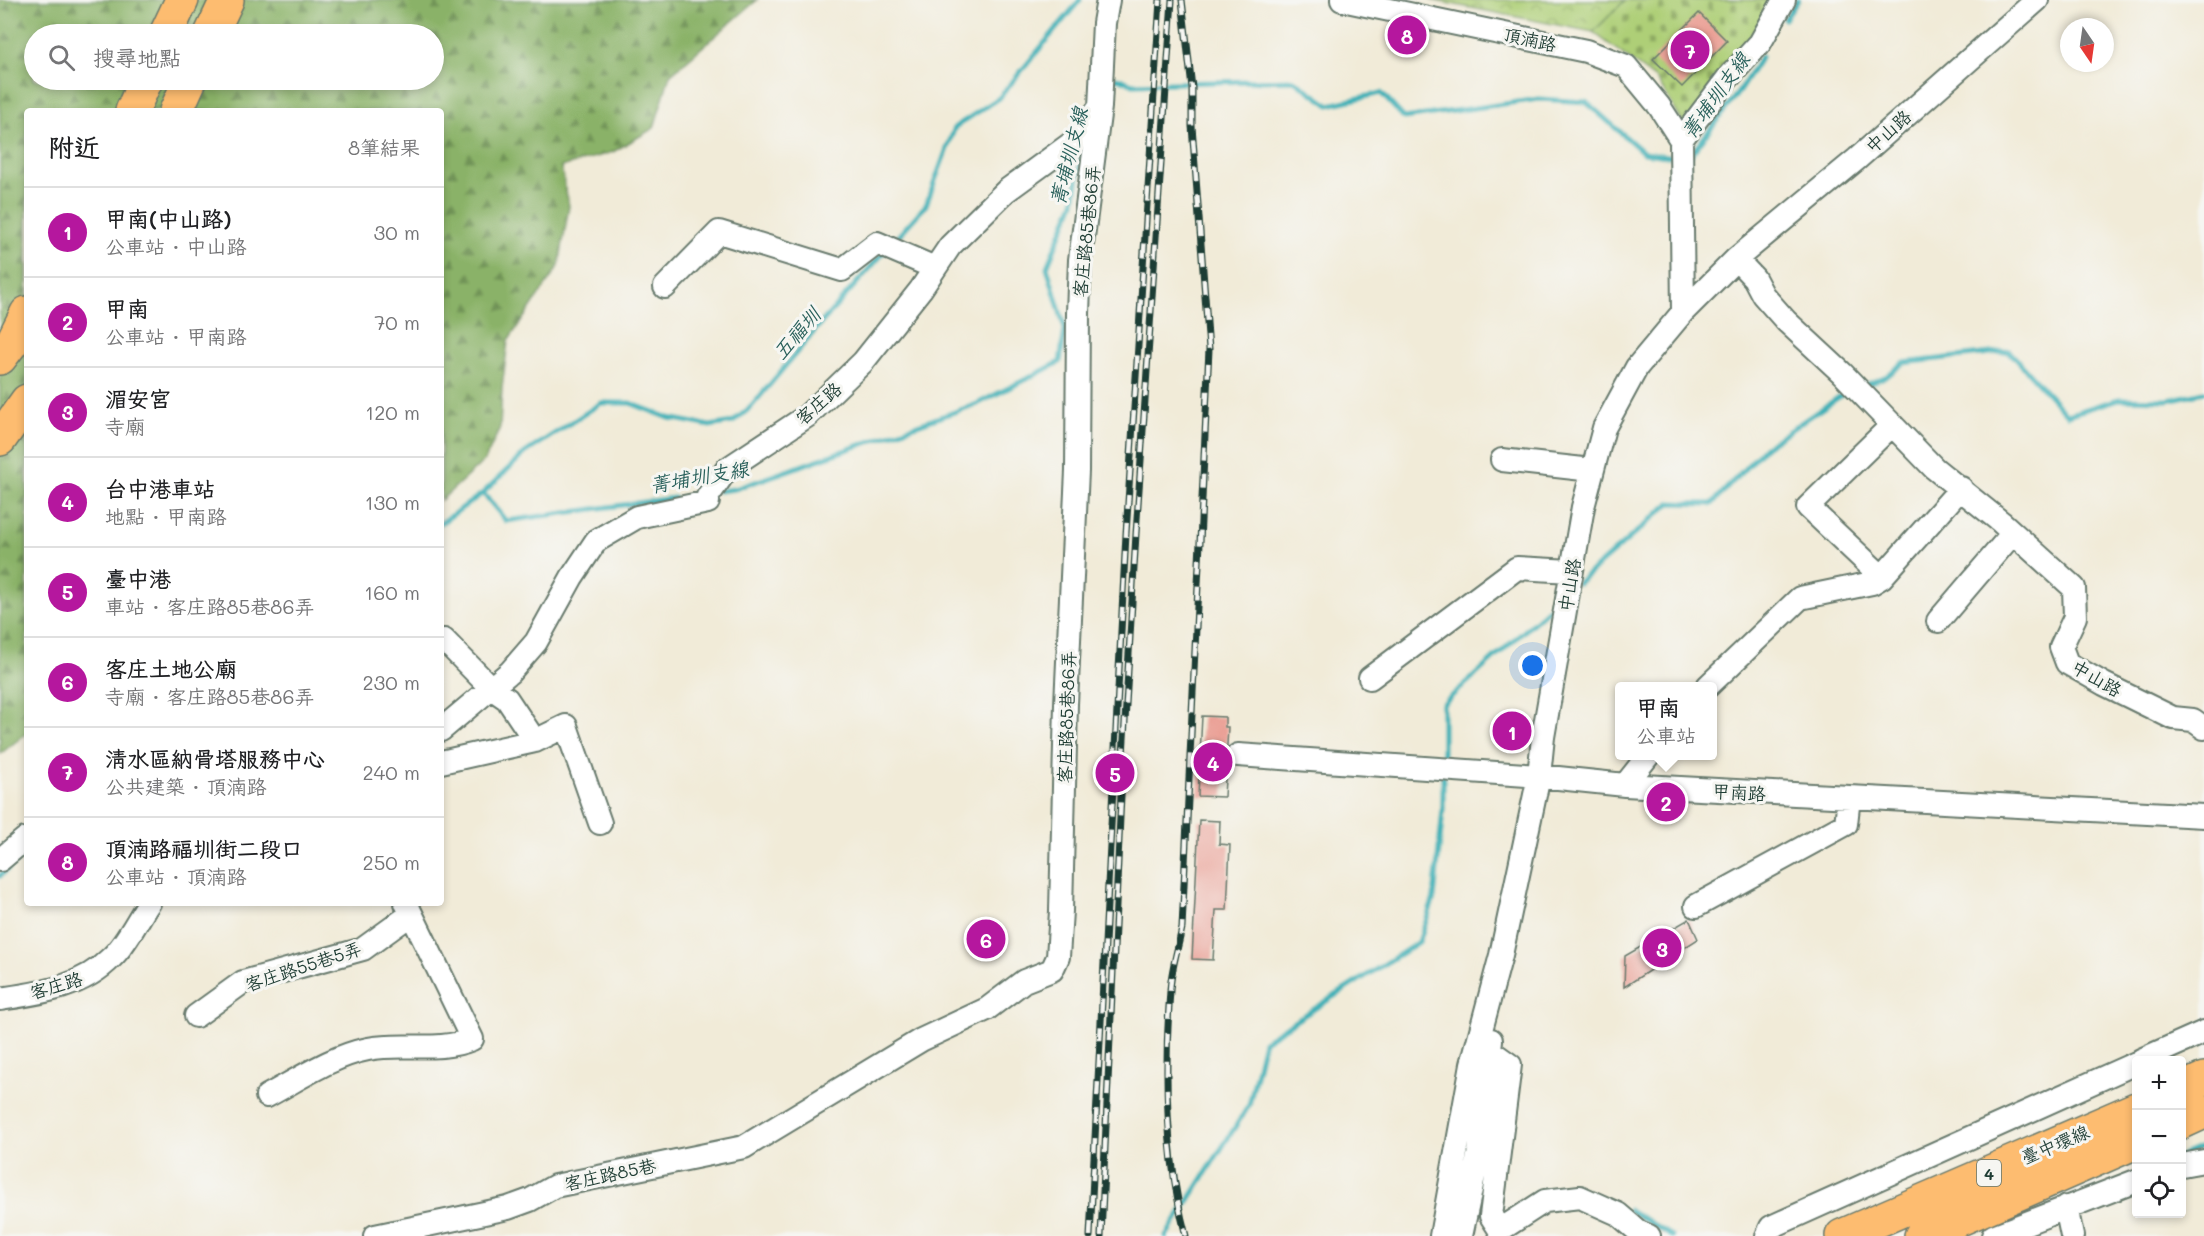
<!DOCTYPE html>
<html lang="zh-TW">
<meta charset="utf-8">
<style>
:root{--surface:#fff;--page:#f6f6f6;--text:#202124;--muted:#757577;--line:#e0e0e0;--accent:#b5179e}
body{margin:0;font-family:Mali,"LXGW WenKai TC",sans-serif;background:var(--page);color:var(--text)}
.controls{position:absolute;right:18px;bottom:18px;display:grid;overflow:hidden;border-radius:6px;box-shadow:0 3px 9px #0003}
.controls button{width:54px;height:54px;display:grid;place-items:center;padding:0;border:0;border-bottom:2px solid var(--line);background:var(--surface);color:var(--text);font:30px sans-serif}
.compass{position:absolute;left:2060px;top:18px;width:54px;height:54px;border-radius:50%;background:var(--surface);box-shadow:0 3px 9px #0003;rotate:167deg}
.you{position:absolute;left:1533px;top:666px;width:21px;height:21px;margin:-15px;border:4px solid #fff;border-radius:50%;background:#1a73e8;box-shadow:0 0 0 9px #1a73e833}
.badge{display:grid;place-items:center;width:39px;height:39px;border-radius:50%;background:var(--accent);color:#fff;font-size:20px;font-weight:700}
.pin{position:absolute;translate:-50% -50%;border:3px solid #fff;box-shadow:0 2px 6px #0006}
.popup{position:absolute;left:1615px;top:682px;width:102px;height:78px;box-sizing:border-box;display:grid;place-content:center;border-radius:6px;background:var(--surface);filter:drop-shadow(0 2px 4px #0005);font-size:20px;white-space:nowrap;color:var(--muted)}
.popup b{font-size:22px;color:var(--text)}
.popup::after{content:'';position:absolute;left:50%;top:100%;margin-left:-12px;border:12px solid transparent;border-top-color:var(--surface)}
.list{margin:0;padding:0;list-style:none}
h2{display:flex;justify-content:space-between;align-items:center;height:78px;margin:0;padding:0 24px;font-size:26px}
h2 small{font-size:20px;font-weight:400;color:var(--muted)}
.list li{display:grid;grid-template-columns:39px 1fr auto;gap:18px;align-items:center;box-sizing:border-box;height:90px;padding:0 24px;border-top:2px solid var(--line)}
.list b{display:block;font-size:22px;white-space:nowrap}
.list p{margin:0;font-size:20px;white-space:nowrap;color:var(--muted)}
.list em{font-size:20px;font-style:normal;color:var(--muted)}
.icon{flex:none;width:33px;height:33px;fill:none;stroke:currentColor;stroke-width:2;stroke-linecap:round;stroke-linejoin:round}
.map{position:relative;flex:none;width:2204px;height:1236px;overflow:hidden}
.search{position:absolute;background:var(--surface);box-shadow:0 3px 9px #0003;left:24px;top:24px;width:420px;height:66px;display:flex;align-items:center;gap:15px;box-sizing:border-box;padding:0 21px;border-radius:33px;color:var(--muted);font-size:22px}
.panel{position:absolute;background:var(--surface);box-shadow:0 3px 9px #0003;left:24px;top:108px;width:420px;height:798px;border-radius:6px}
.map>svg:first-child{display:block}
.forest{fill:url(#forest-firs);stroke:#54784e;stroke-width:1.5;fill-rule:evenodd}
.cemetery{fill:url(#cemetery-stones);stroke:#668656;stroke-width:1.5}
.park{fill:url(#park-crowns);stroke:#668656;stroke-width:1.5}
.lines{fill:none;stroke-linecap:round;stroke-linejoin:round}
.stream{stroke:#40b1b7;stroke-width:5}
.building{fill:#ea9f94}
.minor-casing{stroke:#687a6d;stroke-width:26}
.highway-casing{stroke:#687a6d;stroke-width:36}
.minor{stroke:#fff;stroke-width:22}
.highway{stroke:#fdbc6f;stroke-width:33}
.rail-casing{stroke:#1f3d34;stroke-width:7}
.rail{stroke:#f6f6f2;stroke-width:4.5;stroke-dasharray:14;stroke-linecap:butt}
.labels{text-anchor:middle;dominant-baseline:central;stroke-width:6;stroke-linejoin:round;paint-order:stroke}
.shield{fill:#f6f6f2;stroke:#60746d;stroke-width:1.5}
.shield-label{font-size:16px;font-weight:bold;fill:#1f3d34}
.street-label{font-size:18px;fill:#1f3d34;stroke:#f6f6f2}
.water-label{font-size:20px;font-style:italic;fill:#29605b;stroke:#f6f6f2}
</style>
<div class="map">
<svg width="2204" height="1236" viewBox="0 0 2204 1236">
<defs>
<pattern id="forest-firs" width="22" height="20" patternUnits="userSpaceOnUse" patternTransform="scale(1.5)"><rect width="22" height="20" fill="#8ab268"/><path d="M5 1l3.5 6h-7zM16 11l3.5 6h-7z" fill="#709256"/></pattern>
<pattern id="cemetery-stones" width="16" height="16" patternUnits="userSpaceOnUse" patternTransform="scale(1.5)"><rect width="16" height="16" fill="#aecf77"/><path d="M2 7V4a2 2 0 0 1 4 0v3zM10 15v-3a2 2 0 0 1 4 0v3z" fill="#8da962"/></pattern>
<pattern id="park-crowns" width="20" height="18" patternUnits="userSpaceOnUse" patternTransform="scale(1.5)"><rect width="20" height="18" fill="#aecf77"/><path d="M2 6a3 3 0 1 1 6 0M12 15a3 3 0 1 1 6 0" fill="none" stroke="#8da962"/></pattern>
</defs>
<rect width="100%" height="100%" fill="#f6f6f2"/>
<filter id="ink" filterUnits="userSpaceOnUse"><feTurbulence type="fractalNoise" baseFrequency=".0167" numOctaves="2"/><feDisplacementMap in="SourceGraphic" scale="12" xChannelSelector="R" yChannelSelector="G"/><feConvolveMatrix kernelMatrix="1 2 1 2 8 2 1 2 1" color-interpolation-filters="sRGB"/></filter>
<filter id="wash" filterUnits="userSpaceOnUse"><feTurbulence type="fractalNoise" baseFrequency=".008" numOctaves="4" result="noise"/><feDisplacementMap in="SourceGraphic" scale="24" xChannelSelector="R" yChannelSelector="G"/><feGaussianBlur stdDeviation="1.35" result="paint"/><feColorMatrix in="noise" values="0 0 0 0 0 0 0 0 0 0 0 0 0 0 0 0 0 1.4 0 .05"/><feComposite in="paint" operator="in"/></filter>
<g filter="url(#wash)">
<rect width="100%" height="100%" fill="#f1ebd8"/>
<!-- forest -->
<path class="forest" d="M0,0H757L670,75L654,128L613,152L561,167L569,206L559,266L508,341L502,388L500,428L485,460L441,500V111H27V733L0,754ZM34,34H434V80H34Z"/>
<!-- cemetery -->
<path class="cemetery" d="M1625,0H1777L1747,48L1685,126L1657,80L1593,32Z"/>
<!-- park -->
<path class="park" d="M1431,0H1625L1593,32Z"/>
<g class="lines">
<!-- stream -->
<path class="stream" d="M1785,19L1798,0
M1107,84L1117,78L1133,84L1294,80L1329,105L1381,93L1404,118L1539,99L1586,102L1644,153L1675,157
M1689,157L1740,90L1761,57
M891,244L926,205L955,127L999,98L1080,0
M1863,386L1887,376L1903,363L2009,351L2067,415L2119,399L2168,400L2204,392
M719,491L735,489L977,404L1060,362L1065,329L1047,267L1074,202L1083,144
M483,493L506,521L674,498
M441,523L483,493L525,453L601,403H630L669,418L710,426L733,422L751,407L823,321L885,251
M1578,583L1670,503L1712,504L1765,447L1842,395L1851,391
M1443,763V704L1560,599
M0,876L25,853
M2182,1155L2204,1146
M1629,1210L1672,1236
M1166,1236L1249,1105L1264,1041L1419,942L1434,898L1443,810V775"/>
</g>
<g id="blocks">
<!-- building -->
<path class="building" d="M1699,13L1727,41L1682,87L1653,59Z
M1202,716L1225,717V727H1228L1224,797L1198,796Z
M1199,820L1220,821L1219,844L1230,845L1227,910H1216L1213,960L1192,959Z
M1689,919L1698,939L1624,987L1625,956Z
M993,931L996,942L990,944V948L980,950L976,935Z"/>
</g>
</g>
<g filter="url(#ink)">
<use href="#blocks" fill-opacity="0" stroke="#687a6d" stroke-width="1.5"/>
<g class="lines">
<defs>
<path id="minor" d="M1342,0L1586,51L1626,66L1659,106L1681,140L1683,312
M1681,140L1727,79L1760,43L1784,0
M1736,259L1754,278L1763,295L1786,321L1842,373L1934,468L2001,522L2074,588L2075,617L2061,647L2067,663L2104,684L2173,718L2193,720L2204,728
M665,287L719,232L842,270L877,243L935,268
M1502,460L1592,470
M1882,577L1808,507L1891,426
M1938,621L2013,533
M441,643L444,640L491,688L507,699L535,741L566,726L600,823
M1370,678L1517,568L1571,571
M1708,686L1800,598L1872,583L1882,577L1961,488
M441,730L510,672L536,642L572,577L596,541L637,517L708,502V496L727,469L807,416L863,362L921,289L950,246L1006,191L1076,140L1099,108
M1238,755L1539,776L1625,785L2204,816
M441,762L535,741
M1625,785L1648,756
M0,860L25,839
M1696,906L1846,824L1849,797
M0,999C40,993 82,988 112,957C127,943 137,920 149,903
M196,1016L243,982L363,949L410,915
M1489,1050L1510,1065L1491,1216L1500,1230L1545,1201L1580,1197L1618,1214L1639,1232L1649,1236
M2141,1060L2204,1032
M267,1096C299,1079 332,1056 368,1049C402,1042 438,1053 472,1039L406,903
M2182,1165L2204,1161
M2066,1207L2072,1236
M375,1236L508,1208L530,1200L555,1186L744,1147L921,1040L987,1009L1024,981L1052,970L1058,957L1061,911L1066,704L1077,471L1078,313L1080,260L1100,107L1104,23L1108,0
M1441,1236L1472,1064L1501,955L1539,776L1543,737L1583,507L1604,428L1637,367L1683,312L1736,259L1857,159L2037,0
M1461,1236L1479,1152L1491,1040
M1767,1236L1771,1227L2136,1063
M1993,1236L2136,1181"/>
<path id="highway" d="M166,34L182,0
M211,34L227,0
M132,111L146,80
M176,111L190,80
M0,358L13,341L27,313
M0,439L27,401
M2182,1089L2204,1079
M2182,1122L2204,1112
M1842,1236L2136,1109
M1921,1236L2136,1142"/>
</defs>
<!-- minor casing -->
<use href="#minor" class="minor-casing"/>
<!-- highway casing -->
<use href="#highway" class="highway-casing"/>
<!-- minor -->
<use href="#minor" class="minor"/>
<!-- highway -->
<use href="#highway" class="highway"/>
<defs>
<path id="rail" d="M1182,0L1192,88V126L1209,349L1182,928C1178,948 1171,970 1170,991C1164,1072 1165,1157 1186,1236
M1090,1236L1126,534L1160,0
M1101,1236L1122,773L1136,534L1172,0"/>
</defs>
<!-- rail casing -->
<use href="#rail" class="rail-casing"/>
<!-- rail -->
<use href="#rail" class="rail"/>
</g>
</g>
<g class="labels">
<!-- shield labels -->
<rect class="shield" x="1977" y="1160" width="24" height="26" rx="4.5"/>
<g class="shield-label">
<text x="1989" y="1173">4</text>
</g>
<!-- street labels -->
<g class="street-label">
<text transform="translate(1530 39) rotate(12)">頂湳路</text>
<text transform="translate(1888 131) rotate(-42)">中山路</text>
<text transform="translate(1086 231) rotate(-84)">客庄路85巷86弄</text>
<text transform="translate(818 403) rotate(-41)">客庄路</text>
<text transform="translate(1569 585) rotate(-80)">中山路</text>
<text transform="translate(2097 678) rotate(30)">中山路</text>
<text transform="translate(1066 717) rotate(-88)">客庄路85巷86弄</text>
<text transform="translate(1739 792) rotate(3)">甲南路</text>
<text transform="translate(303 966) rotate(-18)">客庄路55巷5弄</text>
<text transform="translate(56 985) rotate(-16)">客庄路</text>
<text transform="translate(2055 1144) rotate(-23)">臺中環線</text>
<text transform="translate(610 1174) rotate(-12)">客庄路85巷</text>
</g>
<!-- water labels -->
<g class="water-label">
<text transform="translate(1715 95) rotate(-54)">菁埔圳支線</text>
<text transform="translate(1068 156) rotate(-76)">菁埔圳支線</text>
<text transform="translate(796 333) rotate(-49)">五福圳</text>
<text transform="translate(699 476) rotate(-10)">菁埔圳支線</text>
</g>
</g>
</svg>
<div class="controls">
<button>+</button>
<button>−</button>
<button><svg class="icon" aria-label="locate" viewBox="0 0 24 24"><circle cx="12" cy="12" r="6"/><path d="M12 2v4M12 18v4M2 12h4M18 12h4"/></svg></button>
</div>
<svg class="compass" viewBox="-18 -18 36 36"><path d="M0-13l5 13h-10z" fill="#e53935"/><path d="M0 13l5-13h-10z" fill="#757577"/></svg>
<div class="you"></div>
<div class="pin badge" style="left:1512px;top:731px">1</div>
<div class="pin badge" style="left:1666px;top:802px">2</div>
<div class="popup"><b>甲南</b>公車站</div>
<div class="pin badge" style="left:1662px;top:948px">3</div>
<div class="pin badge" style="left:1213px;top:762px">4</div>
<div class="pin badge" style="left:1115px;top:773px">5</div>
<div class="pin badge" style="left:986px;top:939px">6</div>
<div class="pin badge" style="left:1690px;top:50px">7</div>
<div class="pin badge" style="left:1407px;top:35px">8</div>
<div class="search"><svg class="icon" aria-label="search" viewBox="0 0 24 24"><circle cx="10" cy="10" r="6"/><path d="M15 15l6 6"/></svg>搜尋地點</div>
<section class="panel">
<h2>附近<small>8筆結果</small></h2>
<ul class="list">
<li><span class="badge">1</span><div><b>甲南(中山路)</b><p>公車站 · 中山路</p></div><em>30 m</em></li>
<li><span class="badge">2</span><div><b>甲南</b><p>公車站 · 甲南路</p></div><em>70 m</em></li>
<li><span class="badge">3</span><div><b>湄安宮</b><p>寺廟</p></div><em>120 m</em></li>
<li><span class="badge">4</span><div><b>台中港車站</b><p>地點 · 甲南路</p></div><em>130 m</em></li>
<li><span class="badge">5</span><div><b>臺中港</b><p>車站 · 客庄路85巷86弄</p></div><em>160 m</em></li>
<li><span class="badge">6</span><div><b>客庄土地公廟</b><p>寺廟 · 客庄路85巷86弄</p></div><em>230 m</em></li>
<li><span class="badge">7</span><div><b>清水區納骨塔服務中心</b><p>公共建築 · 頂湳路</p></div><em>240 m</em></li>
<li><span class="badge">8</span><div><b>頂湳路福圳街二段口</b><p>公車站 · 頂湳路</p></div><em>250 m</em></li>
</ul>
</section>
</div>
